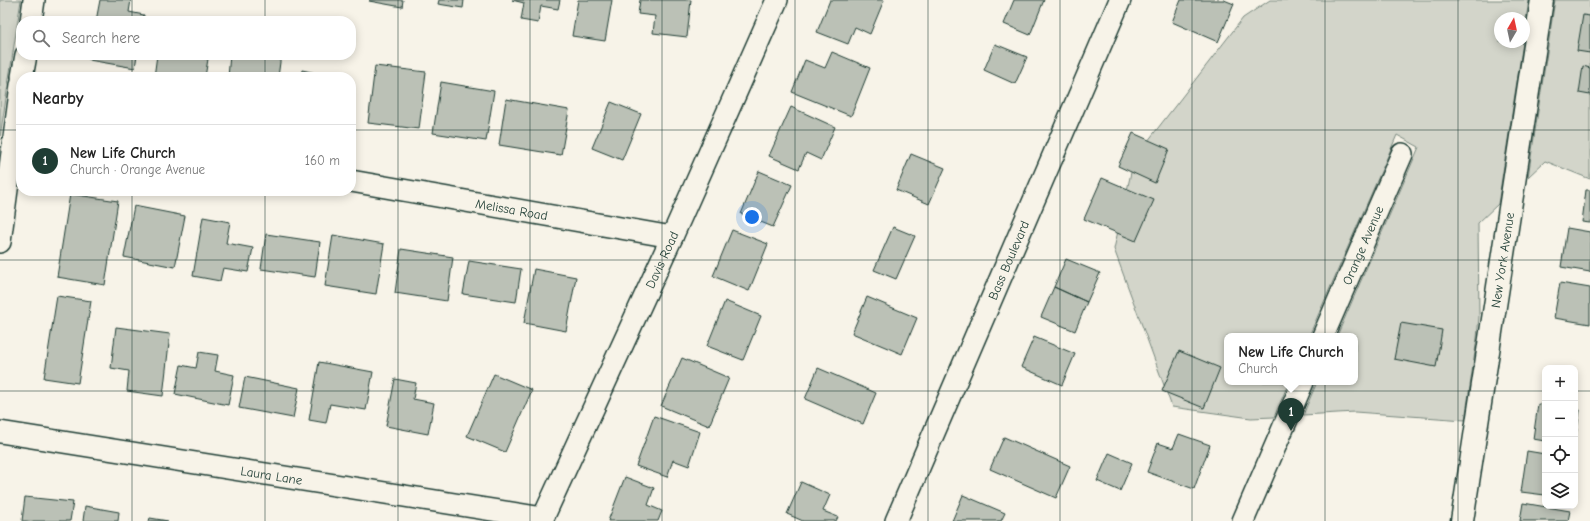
<!DOCTYPE html>
<meta charset="utf-8">
<style>
:root{--surface:#fff;--page:#f6f6f6;--text:#222;--muted:#767676;--line:#e0e0e0;--accent:#1f3d34}
body{margin:0;font-family:"Comic Neue",sans-serif;background:var(--page);color:var(--text)}
.controls{position:absolute;right:12px;bottom:12px;display:grid;overflow:hidden;border-radius:8px;box-shadow:0 2px 10px #0003}
.controls button{width:36px;height:36px;display:grid;place-items:center;padding:0;border:0;border-bottom:1px solid var(--line);background:var(--surface);color:var(--text);font:20px sans-serif}
.compass{position:absolute;left:1494px;top:12px;width:36px;height:36px;border-radius:50%;background:var(--surface);box-shadow:0 2px 10px #0003;rotate:9deg}
.you{position:absolute;left:752px;top:217px;width:14px;height:14px;margin:-10px;border:3px solid #fff;border-radius:50%;background:#1a73e8;box-shadow:0 0 0 6px #1a73e833}
.badge{display:grid;place-items:center;width:26px;height:26px;border-radius:50%;background:var(--accent);color:#fff;font-size:13px;font-weight:700}
.pin{position:absolute;translate:-50% -33px;filter:drop-shadow(0 1px 2px #0008)}
.pin::after{content:'';position:absolute;top:21px;width:14px;height:12px;background:inherit;clip-path:polygon(0 0,100% 0,50% 100%)}
.popup{position:absolute;left:1224px;top:333px;width:134px;height:52px;box-sizing:border-box;display:grid;place-content:center;border-radius:8px;background:var(--surface);filter:drop-shadow(0 1px 3px #0005);font-size:13px;white-space:nowrap;color:var(--muted)}
.popup b{font-size:15px;color:var(--text)}
.popup::after{content:'';position:absolute;left:50%;top:100%;margin-left:-8px;border:8px solid transparent;border-top-color:var(--surface)}
.list{margin:0;padding:0;list-style:none}
h2{display:flex;justify-content:space-between;align-items:center;height:52px;margin:0;padding:0 16px;font-size:17px}
h2 small{font-size:13px;font-weight:400;color:var(--muted)}
.list li{display:grid;grid-template-columns:26px 1fr auto;gap:12px;align-items:center;box-sizing:border-box;height:72px;padding:0 16px;border-top:1px solid var(--line)}
.list b{display:block;font-size:15px;white-space:nowrap}
.list p{margin:0;font-size:13px;white-space:nowrap;color:var(--muted)}
.list em{font-size:13px;font-style:normal;color:var(--muted)}
.icon{flex:none;width:22px;height:22px;fill:none;stroke:currentColor;stroke-width:2;stroke-linecap:round;stroke-linejoin:round}
.map{position:relative;flex:none;width:1590px;height:521px;overflow:hidden}
.search{position:absolute;background:var(--surface);box-shadow:0 2px 10px #0003;left:16px;top:16px;width:340px;height:44px;display:flex;align-items:center;gap:10px;box-sizing:border-box;padding:0 14px;border-radius:16px;color:var(--muted);font-size:15px}
.panel{position:absolute;background:var(--surface);box-shadow:0 2px 10px #0003;left:16px;top:72px;width:340px;height:124px;border-radius:16px}
.map>svg:first-child{display:block}
.green{fill:#d3d5ca;stroke:#79897f}
.building{fill:#bbc1b6;stroke:#1f3d34}
.lines{fill:none;stroke-linecap:round;stroke-linejoin:round}
.minor-casing{stroke:#1f3d34;stroke-width:24}
.tertiary-casing{stroke:#1f3d34;stroke-width:25}
.minor{stroke:#f7f3e8;stroke-width:21}
.tertiary{stroke:#f7f3e8;stroke-width:22}
.grid{fill:none;stroke:#1f3d34;stroke-width:1;stroke-opacity:0.55}
.labels{text-anchor:middle;dominant-baseline:central;stroke-width:3.5;stroke-linejoin:round;paint-order:stroke}
.street-label{font-size:13px;fill:#1f3d34;stroke:#f7f3e8}
</style>
<div class="map">
<svg width="1590" height="521" viewBox="0 0 1590 521">
<rect width="100%" height="100%" fill="#f7f3e8"/>
<filter id="ink" filterUnits="userSpaceOnUse"><feTurbulence type="fractalNoise" baseFrequency=".025" numOctaves="2"/><feDisplacementMap in="SourceGraphic" scale="8" xChannelSelector="R" yChannelSelector="G"/><feConvolveMatrix kernelMatrix="1 2 1 2 8 2 1 2 1" color-interpolation-filters="sRGB"/></filter>
<g filter="url(#ink)">
<!-- green -->
<path class="green" d="M0,0H21L0,137Z
M1270,0H1529L1524,32V18H1500V42H1523L1498,204L1478,223L1479,316L1477,338L1465,420L1355,412L1303,415L1317,382H1355V336H1337L1419,147L1397,135L1309,336H1227V382H1289L1274,417L1251,418L1172,407L1114,249L1134,159L1243,18Z
M1555,0H1590V179L1545,161L1528,177Z"/>
<!-- building -->
<path class="building" d="M100,0H131L129,12L144,15L143,21H96Z
M370,0H403L402,7L369,1Z
M439,0H464L463,8L438,4Z
M512,0H560L558,9L541,6L538,23L521,20L524,3Z
M578,0H612L605,41L572,36Z
M640,0H691L687,37L653,33L655,16L638,14Z
M830,0H884L870,34L855,27L848,44L817,32Z
M1014,0H1044L1030,35L1004,24Z
M1181,0H1224L1234,4L1218,42L1172,22Z
M1583,15L1590,16V53L1577,51Z
M995,44L1027,57L1015,84L984,70Z
M832,52L870,68L851,116L792,92L805,60L825,68Z
M90,55H137L135,68L89,60Z
M157,55H191V57L208,59L205,77H154Z
M230,55H281L278,77H228Z
M375,66L426,72L419,129L368,123Z
M1583,66L1590,68V95L1579,93Z
M302,70L316,73L339,77H301Z
M441,82L494,91L486,141L433,133Z
M506,99L569,110L561,155L499,145Z
M611,102L641,114L622,160L592,148Z
M791,107L835,127L821,160L806,153L799,169L769,156Z
M1133,133L1169,149L1155,183L1118,166Z
M911,154L945,168L929,204L896,190Z
M759,171L792,185L773,227L741,214Z
M1102,178L1154,200L1136,241L1084,219Z
M1586,190H1590V223L1582,222Z
M70,194L118,201L105,285L57,277Z
M134,206L185,216L175,267L124,257Z
M203,217L230,222L226,243L253,248L248,272L223,268L220,281L193,276Z
M893,227L915,236L896,279L874,270Z
M1567,228L1590,232V272L1561,267Z
M732,230L768,244L749,291L713,276Z
M266,234L320,242L315,277L261,269Z
M333,235L384,244L376,294L325,286Z
M401,249L453,257L447,301L395,293Z
M1066,259L1100,273L1087,302L1054,287Z
M469,261L521,269L516,302L463,294Z
M534,269L576,277L566,331L524,323Z
M1560,283L1590,288V324L1554,318Z
M1054,287L1087,302L1075,331L1041,317Z
M57,296L91,301L78,383L44,378Z
M867,297L917,318L902,354L852,333Z
M725,301L761,316L743,360L707,346Z
M1401,323L1442,330L1436,367L1394,359Z
M116,327L170,334L163,396L127,391L129,371L111,368Z
M1034,337L1075,354L1062,385L1021,367Z
M1179,351L1220,368L1204,408L1162,391Z
M199,352L218,355L215,371L234,375L228,405L175,394L181,365L196,368Z
M682,358L729,378L709,426L661,406Z
M319,362L373,372L366,410L330,404L326,423L309,420Z
M818,368L876,393L863,424L805,399Z
M494,374L532,390L505,452L467,436Z
M245,377L299,388L293,418L239,408Z
M395,379L416,383L413,399L434,403L428,434L386,426Z
M1538,404L1545,405V441L1533,439Z
M1575,409L1580,410L1575,442Z
M654,416L700,432L689,466L673,460L667,477L636,466Z
M1179,434L1210,445L1194,489L1147,472L1158,443L1173,448Z
M1004,437L1070,466L1056,498L990,469Z
M1527,451L1545,454V495L1521,492Z
M1109,453L1132,463L1120,491L1097,481Z
M625,477L654,488L648,505L662,511L658,521H608Z
M801,482L830,495L823,511L838,517L836,521H803L787,514Z
M963,495L1005,513L1001,521H952Z
M25,497L73,502L70,521H22Z
M1523,503L1570,511L1568,521H1520Z
M85,506L119,512L118,521H83Z
M150,518L168,521H149Z"/>
<g class="lines">
<defs>
<g id="minor">
<path d="M31,21L34,0"/>
<path d="M22,77L26,55"/>
<path id="s1" d="M351,181L672,237"/>
<path d="M0,242L21,85"/>
<path id="s2" d="M1323,336L1402,154"/>
<path id="s3" d="M0,432L543,518L672,237L777,0"/>
<path id="s4" d="M896,521L1120,0"/>
<path d="M1243,521L1303,382"/>
</g>
<g id="tertiary">
<path id="s5" d="M1462,521L1542,0"/>
</g>
</defs>
<!-- minor casing -->
<use href="#minor" class="minor-casing"/>
<!-- tertiary casing -->
<use href="#tertiary" class="tertiary-casing"/>
<!-- minor -->
<use href="#minor" class="minor"/>
<!-- tertiary -->
<use href="#tertiary" class="tertiary"/>
</g>
</g>
<!-- grid -->
<path class="grid" d="M132,0V21M265,0V21M398,0V521M530,0V521M662,0V521M795,0V521M928,0V521M1060,0V521M1192,0V521M1325,0V521M1458,0V521M132,55V77M265,55V77M0,130H21M351,130H1590M132,191V521M265,191V521M0,260H1590M0,391H1545M1575,391H1590"/>
<g class="labels">
<!-- street labels -->
<g class="street-label">
<text stroke="none"><textPath href="#s1" startOffset="163">Melissa Road</textPath></text>
<text stroke="none"><textPath href="#s2" startOffset="99">Orange Avenue</textPath></text>
<text stroke="none"><textPath href="#s3" startOffset="834">Davis Road</textPath></text>
<text stroke="none"><textPath href="#s4" startOffset="284">Bass Boulevard</textPath></text>
<text stroke="none"><textPath href="#s5" startOffset="264">New York Avenue</textPath></text>
<text stroke="none"><textPath href="#s3" startOffset="275">Laura Lane</textPath></text>
</g>
</g>
</svg>
<div class="controls">
<button>+</button>
<button>−</button>
<button><svg class="icon" aria-label="locate" viewBox="0 0 24 24"><circle cx="12" cy="12" r="6"/><path d="M12 2v4M12 18v4M2 12h4M18 12h4"/></svg></button>
<button><svg class="icon" aria-label="layers" viewBox="0 0 24 24"><path d="M12 4l9 5-9 5-9-5zM3 14l9 5 9-5"/></svg></button>
</div>
<svg class="compass" viewBox="-18 -18 36 36"><path d="M0-13l5 13h-10z" fill="#e53935"/><path d="M0 13l5-13h-10z" fill="#767676"/></svg>
<div class="you"></div>
<div class="pin badge" style="left:1291px;top:431px">1</div>
<div class="popup"><b>New Life Church</b>Church</div>
<div class="search"><svg class="icon" aria-label="search" viewBox="0 0 24 24"><circle cx="10" cy="10" r="6"/><path d="M15 15l6 6"/></svg>Search here</div>
<section class="panel">
<h2>Nearby<small></small></h2>
<ul class="list">
<li><span class="badge">1</span><div><b>New Life Church</b><p>Church · Orange Avenue</p></div><em>160 m</em></li>
</ul>
</section>
</div>
